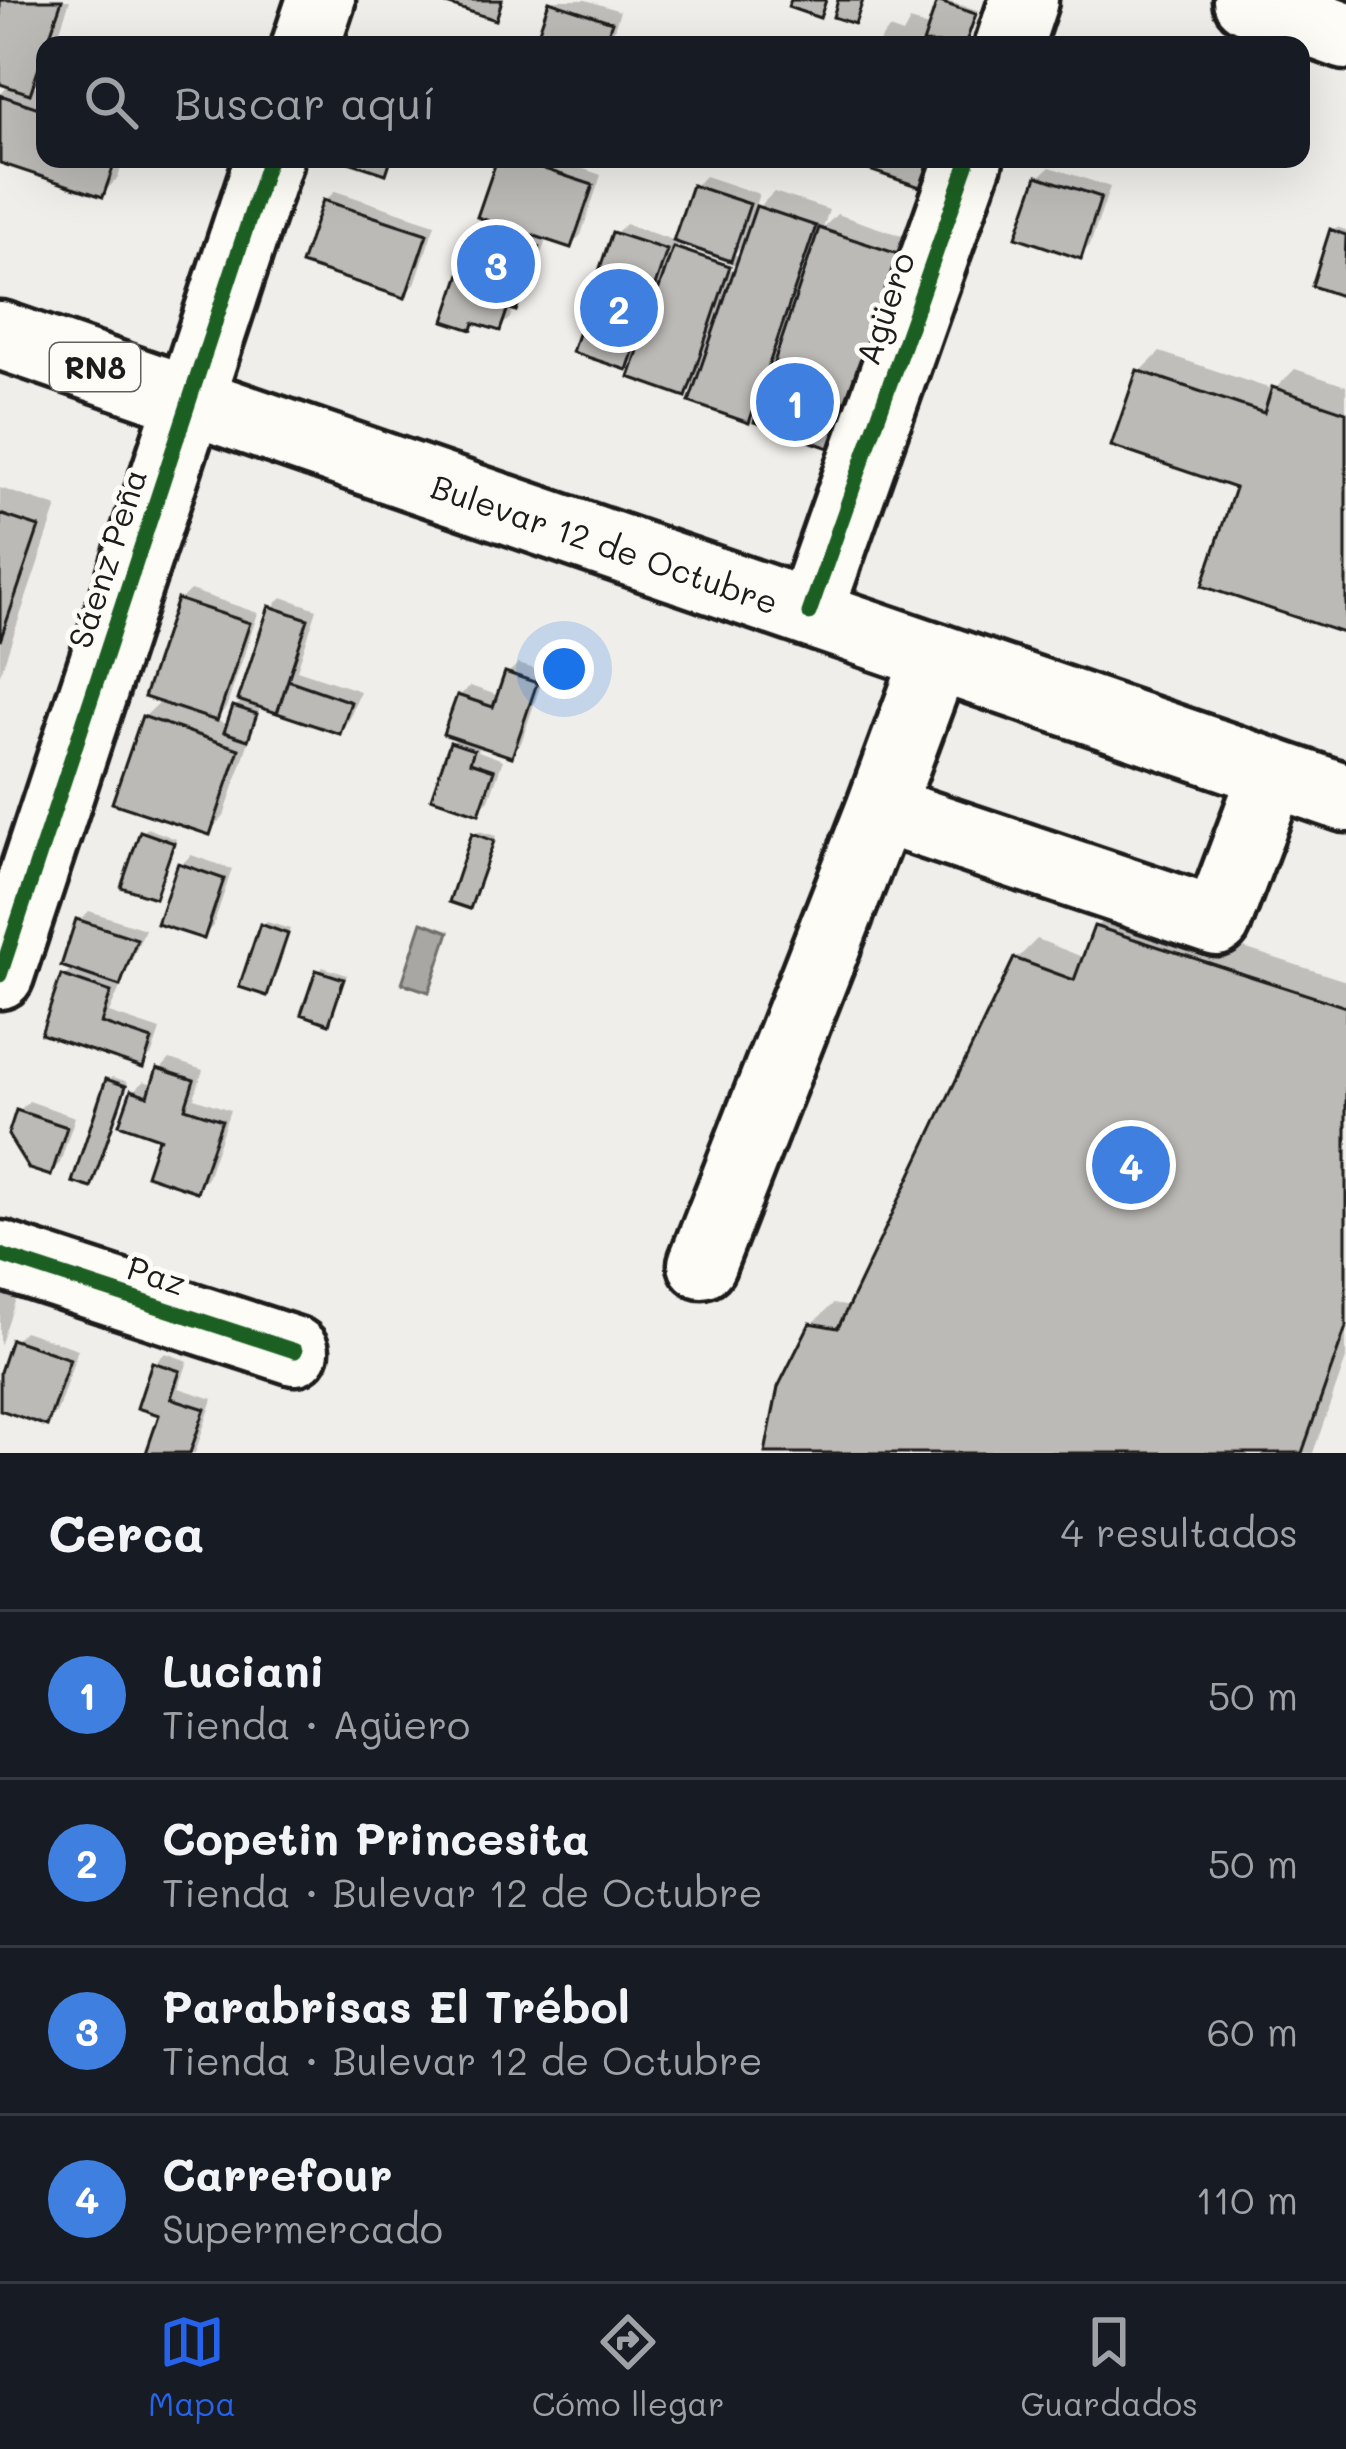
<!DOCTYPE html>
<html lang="es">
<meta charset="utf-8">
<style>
:root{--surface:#171b24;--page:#20242c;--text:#f1f3f6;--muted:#9ea1a6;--line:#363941;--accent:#2563eb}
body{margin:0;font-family:Mali,sans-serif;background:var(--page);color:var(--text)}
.you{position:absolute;left:564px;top:669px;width:42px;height:42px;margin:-30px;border:9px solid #fff;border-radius:50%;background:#1a73e8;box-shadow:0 0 0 18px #1a73e833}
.badge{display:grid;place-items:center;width:78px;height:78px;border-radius:50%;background:var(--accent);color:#fff;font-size:39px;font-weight:700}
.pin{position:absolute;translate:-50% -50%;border:6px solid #fff;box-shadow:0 3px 12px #0006}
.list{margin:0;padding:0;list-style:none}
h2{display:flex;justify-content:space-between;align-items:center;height:156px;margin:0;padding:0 48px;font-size:51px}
h2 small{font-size:39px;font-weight:400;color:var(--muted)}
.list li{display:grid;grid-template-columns:78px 1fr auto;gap:36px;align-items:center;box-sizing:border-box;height:168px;padding:0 48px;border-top:3px solid var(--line)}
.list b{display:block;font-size:45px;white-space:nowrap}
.list p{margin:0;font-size:39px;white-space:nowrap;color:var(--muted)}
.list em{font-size:39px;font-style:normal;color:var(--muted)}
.icon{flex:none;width:66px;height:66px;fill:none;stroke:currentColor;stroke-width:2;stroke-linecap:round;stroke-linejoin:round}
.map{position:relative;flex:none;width:1346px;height:1453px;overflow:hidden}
.search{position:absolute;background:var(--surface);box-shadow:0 12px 48px #0002;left:36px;right:36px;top:36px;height:132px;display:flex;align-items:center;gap:30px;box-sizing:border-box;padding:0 42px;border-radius:24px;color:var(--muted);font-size:45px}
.sheet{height:828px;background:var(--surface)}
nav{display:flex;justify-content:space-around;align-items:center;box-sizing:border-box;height:168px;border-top:3px solid var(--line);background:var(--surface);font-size:33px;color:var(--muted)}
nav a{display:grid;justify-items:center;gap:6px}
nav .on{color:var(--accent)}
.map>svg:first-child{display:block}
.water{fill:#a8a7a3;stroke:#706f6d;stroke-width:3}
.shadow{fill:#0003;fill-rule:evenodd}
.building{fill:#bbbab6;stroke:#1c1c1c;stroke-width:3}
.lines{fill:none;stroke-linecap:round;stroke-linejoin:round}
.minor-casing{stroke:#1c1c1c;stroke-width:75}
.highway-casing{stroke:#1c1c1c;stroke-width:75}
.minor{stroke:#fdfcf7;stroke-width:66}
.highway{stroke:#fdfcf7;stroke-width:66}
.cycleway-casing{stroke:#fdfcf7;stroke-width:22}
.cycleway{stroke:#1b5e20;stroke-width:15}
.labels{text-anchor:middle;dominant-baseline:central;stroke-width:10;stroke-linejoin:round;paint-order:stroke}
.shield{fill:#fdfcf7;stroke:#605f5e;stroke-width:3}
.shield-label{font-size:30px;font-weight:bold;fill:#1c1c1c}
.street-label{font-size:33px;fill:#1c1c1c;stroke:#fdfcf7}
</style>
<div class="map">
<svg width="1346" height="1453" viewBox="0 0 1346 1453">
<rect width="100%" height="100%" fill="#f0eeea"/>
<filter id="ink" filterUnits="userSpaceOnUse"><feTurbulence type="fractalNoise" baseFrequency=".00833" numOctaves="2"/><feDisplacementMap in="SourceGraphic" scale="24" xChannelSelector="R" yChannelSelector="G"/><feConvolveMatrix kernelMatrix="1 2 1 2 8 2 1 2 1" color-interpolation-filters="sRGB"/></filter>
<g filter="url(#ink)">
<!-- water -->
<path class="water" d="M422,922L449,932L429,992L402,983Z"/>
<!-- shadow -->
<path class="shadow" d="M0,0H70L55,45H45V75L34,86L45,90V159H124L118,178L102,194L0,160V95L10,84L0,81Z
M555,0H586L620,11L609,44L538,45L546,36Z
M942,0L978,10L966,45H877L889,29L903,34L910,21L931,28Z
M499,159H568L567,163L601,175L581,235L571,245L547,237L526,297L513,307L510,318L499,328L477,320L471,327L479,228L489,218Z
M847,159H938L919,183Z
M1050,167L1110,187L1090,245L1080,256L1039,177Z
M705,176L759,194L752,214L774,192L829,210L823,228L837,214L911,239L847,430L831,445L762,405L748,419L700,378L686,393L640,353L627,367L615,234L625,224L676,241L695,186ZM747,240L742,257L733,254L737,251ZM677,245L745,268L743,274L677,251Z
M335,191L435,224L415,284L404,295L325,201Z
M1337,227L1346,230L1344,293L1333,231Z
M1160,352L1274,390L1295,369L1346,386V631L1239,486L1140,372Z
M0,488L57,507L0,675Z
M190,590L258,613L226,708L214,720L229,725L235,707L244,699L272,608L282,597L317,609L297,670L360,691L349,720L339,731L261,705L224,816L209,832L144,717L162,700L179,601Z
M518,664L545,672L521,743L511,754L481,744L478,751L503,760L489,800L478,810L452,743L459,736V696L470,686L500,696L507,674Z
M147,828L176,839L154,895L142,833Z
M479,831L496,836L469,906L474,835Z
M191,855L232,869L213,926L203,936L181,865Z
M1116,907L1346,981V1359L1313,1453H768L781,1388L812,1324L833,1304L851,1307L1016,960L1037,939L1085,958L1096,927Z
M89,911L145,929L109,1013L160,1030L152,1054L142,1064L45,1032L64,977L74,967L79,921Z
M267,922L290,929L266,993L263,926Z
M323,967L347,975L329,1020L319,972Z
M170,1059L203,1070L194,1098L230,1110L207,1178L197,1189L149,1173L162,1136L133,1091L144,1081L155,1085L160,1070Z
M113,1077L128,1082L90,1185L109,1081Z
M29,1101L75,1117L60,1163L50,1173L19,1111Z
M0,1281L20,1287L0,1346Z
M24,1331L78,1349L57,1412L47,1422L0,1407V1382L14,1341Z
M165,1353L188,1361L179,1388L213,1399L195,1453H149L163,1413L154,1364Z"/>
<!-- building -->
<path class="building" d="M0,0H62L30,94L0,84Z
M434,0H502L496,20Z
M791,0H826L820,18L788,7Z
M838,0H863L855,24L833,17Z
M549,1L612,22L604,45H563L537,37Z
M937,1L976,14L965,45L923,43Z
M0,95L45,110V159H116L103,197L0,163Z
M340,159H391L386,174Z
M497,159H514L593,185L571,248L477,217Z
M837,159H930L920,187Z
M1037,176L1101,197L1081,259L1016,237Z
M692,185L750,204L731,261L673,241Z
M323,200L427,234L405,298L301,264Z
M756,206L816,226L749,423L689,402Z
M476,226L539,247L516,311L508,308L500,331L474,323L472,330L444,321Z
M819,228L898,254L832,449L754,422Z
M1330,229L1346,235L1344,297L1312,286Z
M612,232L667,250L627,370L572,352Z
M673,247L730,266L686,397L629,377Z
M1137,370L1264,413L1272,387L1346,412V634L1202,586L1235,488L1111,446Z
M0,514L39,527L0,641Z
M177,599L250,623L217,721L144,697Z
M269,606L308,619L277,713L238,700Z
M505,672L537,683L512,757L443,734L457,695L493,707Z
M288,680L351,702L340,734L277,713Z
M233,706L257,714L248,740L224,732Z
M142,716L239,749L210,835L112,803Z
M450,742L474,750L470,762L494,770L479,814L431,798Z
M140,831L174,843L155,898L121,887Z
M472,833L494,841L470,909L449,902Z
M178,863L224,879L204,939L157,924Z
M76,919L137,939L120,986L61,966Z
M260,924L288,934L267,996L239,987Z
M1094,926L1346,1007V1327L1302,1453H765L778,1387L810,1323L838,1328L1014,958L1074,980Z
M316,970L344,979L329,1024L301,1014Z
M61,975L111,992L101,1023L152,1040L143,1068L41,1034Z
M157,1068L194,1080L185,1108L222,1120L197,1192L146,1175L158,1139H162L119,1124L131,1090L148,1096Z
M106,1079L126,1086L91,1188L72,1182Z
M16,1110L67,1127L51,1176L29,1169L8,1135Z
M11,1339L70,1359L47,1426L0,1410V1372Z
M152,1362L180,1371L171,1398L205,1409L190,1453H146L159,1415L137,1408Z"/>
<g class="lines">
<defs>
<path id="minor" d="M1247,0L1346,36
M306,45L321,0
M1009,45L1024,0
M809,613L969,159
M936,657L880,809L1217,922L1273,773
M0,975L269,159
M0,1255L295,1351
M702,1264L880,809"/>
<path id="highway" d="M0,335L1346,798"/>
</defs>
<!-- minor casing -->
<use href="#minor" class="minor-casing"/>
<!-- highway casing -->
<use href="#highway" class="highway-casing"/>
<!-- minor -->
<use href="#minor" class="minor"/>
<!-- highway -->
<use href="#highway" class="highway"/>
<defs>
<path id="cycleway" d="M809,613L969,159
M0,975L269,159
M0,1255L295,1351"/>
</defs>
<!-- cycleway casing -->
<use href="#cycleway" class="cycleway-casing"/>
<!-- cycleway -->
<use href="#cycleway" class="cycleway"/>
</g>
</g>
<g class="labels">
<!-- shield labels -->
<rect class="shield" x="50" y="343" width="90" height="48" rx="9"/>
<g class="shield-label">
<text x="95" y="367">RN8</text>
</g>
<!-- street labels -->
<g class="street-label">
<text transform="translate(884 308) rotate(-71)">Agüero</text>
<text transform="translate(605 543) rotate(19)">Bulevar 12 de Octubre</text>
<text transform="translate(106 558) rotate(-72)">Sáenz Peña</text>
<text transform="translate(157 1274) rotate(18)">Paz</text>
</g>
</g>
</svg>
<div class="you"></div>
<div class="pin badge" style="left:795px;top:402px;background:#3f7fe0">1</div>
<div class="pin badge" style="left:619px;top:308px;background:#3f7fe0">2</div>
<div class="pin badge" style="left:496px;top:264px;background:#3f7fe0">3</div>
<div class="pin badge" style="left:1131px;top:1165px;background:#3f7fe0">4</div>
<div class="search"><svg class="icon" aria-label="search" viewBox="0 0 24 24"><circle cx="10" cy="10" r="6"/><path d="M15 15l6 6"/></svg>Buscar aquí</div>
</div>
<section class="sheet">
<h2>Cerca<small>4 resultados</small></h2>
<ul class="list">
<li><span class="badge" style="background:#3f7fe0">1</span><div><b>Luciani</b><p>Tienda · Agüero</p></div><em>50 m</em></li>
<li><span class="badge" style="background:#3f7fe0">2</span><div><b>Copetin Princesita</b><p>Tienda · Bulevar 12 de Octubre</p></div><em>50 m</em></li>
<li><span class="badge" style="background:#3f7fe0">3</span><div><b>Parabrisas El Trébol</b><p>Tienda · Bulevar 12 de Octubre</p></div><em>60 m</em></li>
<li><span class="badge" style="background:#3f7fe0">4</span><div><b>Carrefour</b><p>Supermercado</p></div><em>110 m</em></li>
</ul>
</section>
<nav>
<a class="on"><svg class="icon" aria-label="map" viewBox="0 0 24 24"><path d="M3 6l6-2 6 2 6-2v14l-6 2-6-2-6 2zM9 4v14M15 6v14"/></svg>Mapa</a>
<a><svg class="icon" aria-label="directions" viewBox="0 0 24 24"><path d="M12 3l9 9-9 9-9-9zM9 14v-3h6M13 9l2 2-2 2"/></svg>Cómo llegar</a>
<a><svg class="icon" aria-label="saved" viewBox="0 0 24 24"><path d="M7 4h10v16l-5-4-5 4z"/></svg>Guardados</a>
</nav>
